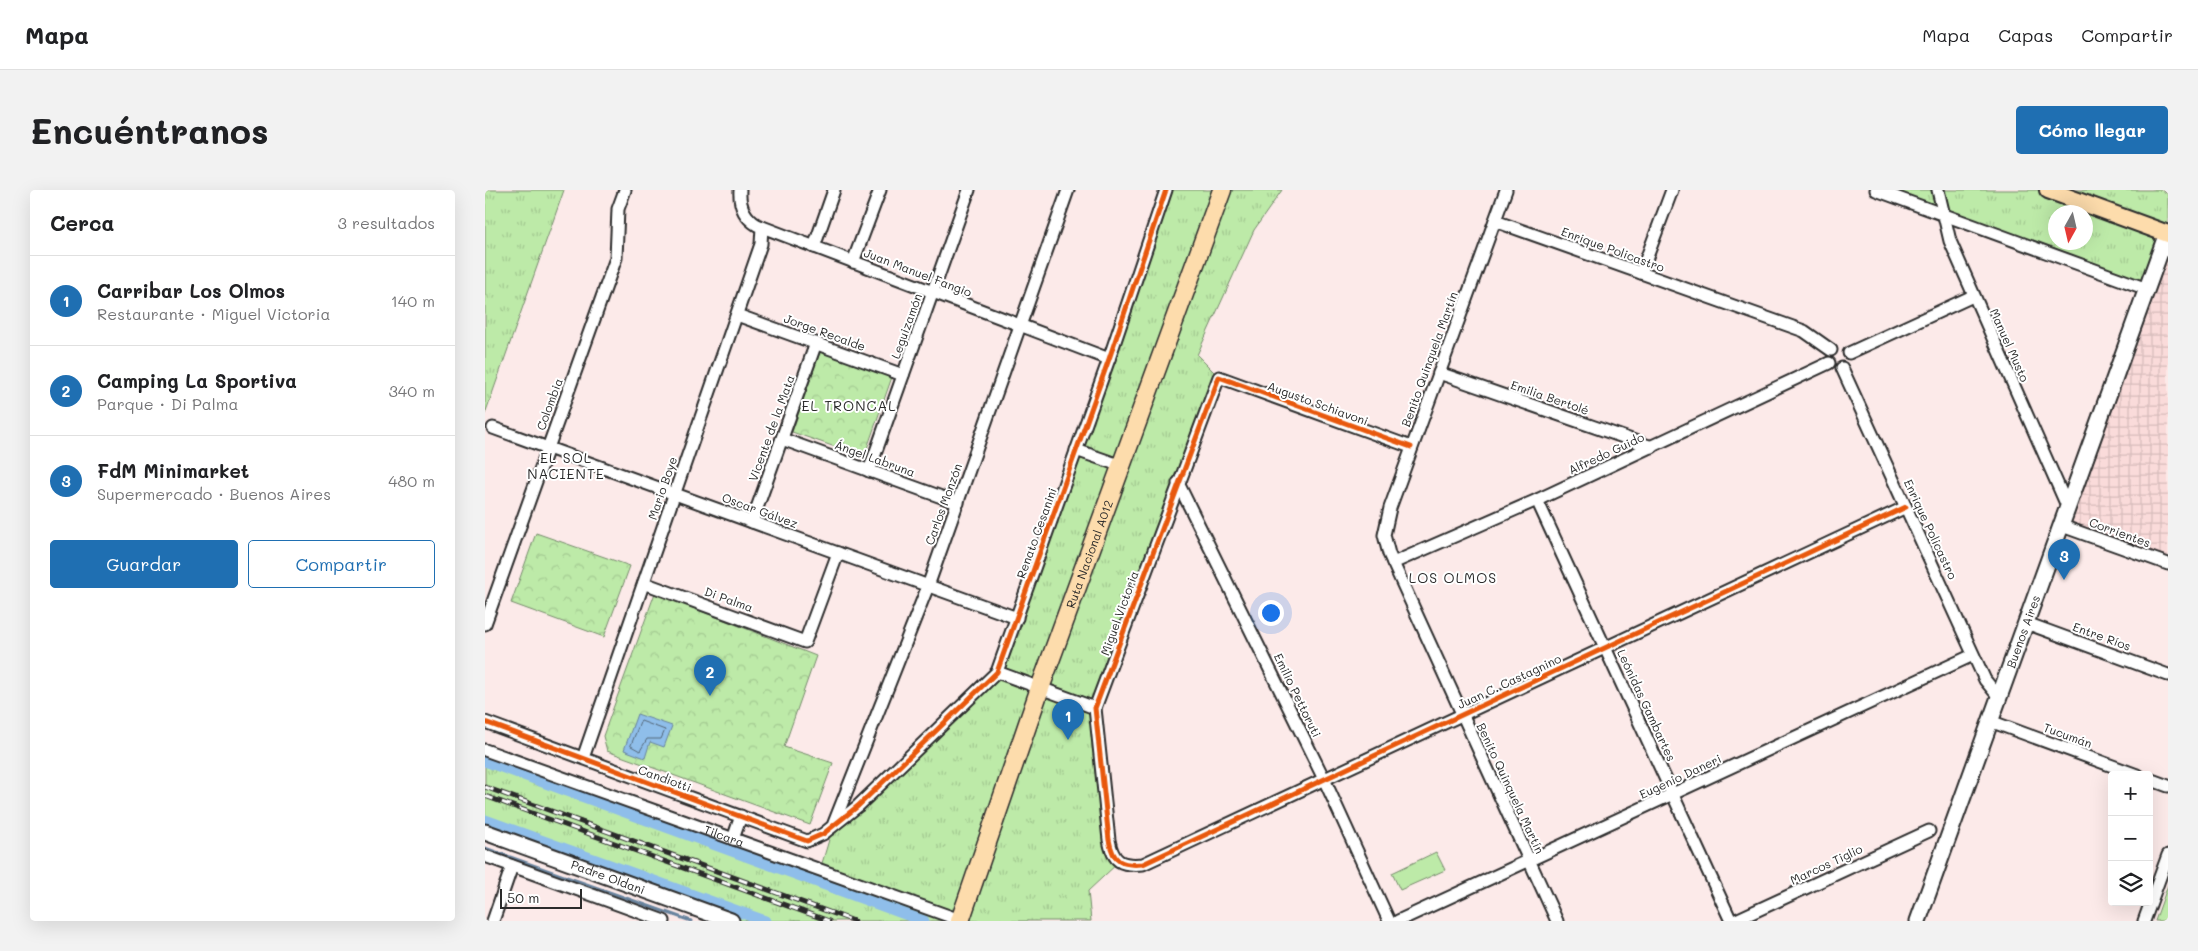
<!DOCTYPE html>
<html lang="es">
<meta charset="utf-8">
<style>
:root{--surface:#fff;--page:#f2f2f2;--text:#202124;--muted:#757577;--line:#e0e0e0;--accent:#1f6fb2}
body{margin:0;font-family:Mali,sans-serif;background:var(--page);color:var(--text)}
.controls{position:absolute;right:15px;bottom:15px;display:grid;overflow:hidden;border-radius:5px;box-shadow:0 5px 20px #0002}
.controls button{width:45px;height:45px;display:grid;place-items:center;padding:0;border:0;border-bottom:1px solid var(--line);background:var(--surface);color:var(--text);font:25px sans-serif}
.compass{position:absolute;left:1563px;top:15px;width:45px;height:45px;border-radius:50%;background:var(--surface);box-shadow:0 5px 20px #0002;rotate:188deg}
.scale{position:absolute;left:15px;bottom:12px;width:82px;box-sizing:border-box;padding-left:5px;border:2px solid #2b2b2b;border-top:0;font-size:14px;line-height:18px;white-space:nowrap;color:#2b2b2b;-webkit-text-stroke:4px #fff;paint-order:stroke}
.you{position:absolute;left:785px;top:422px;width:18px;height:18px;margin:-12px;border:4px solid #fff;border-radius:50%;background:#1a73e8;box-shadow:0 0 0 8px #1a73e833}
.badge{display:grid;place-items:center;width:32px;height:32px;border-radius:50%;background:var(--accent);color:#fff;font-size:16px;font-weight:700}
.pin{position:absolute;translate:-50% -41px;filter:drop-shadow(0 1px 2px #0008)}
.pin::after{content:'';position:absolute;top:26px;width:18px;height:15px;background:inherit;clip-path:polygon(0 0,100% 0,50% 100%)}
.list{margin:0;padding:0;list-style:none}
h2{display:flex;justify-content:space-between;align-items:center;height:65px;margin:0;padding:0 20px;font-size:21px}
h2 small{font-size:16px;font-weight:400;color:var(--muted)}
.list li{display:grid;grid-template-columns:32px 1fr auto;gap:15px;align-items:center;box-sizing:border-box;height:90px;padding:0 20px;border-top:1px solid var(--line)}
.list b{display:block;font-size:19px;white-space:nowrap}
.list p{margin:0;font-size:16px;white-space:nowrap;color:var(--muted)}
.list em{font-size:16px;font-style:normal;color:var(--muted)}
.actions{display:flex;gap:10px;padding:15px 20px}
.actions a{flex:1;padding:11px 0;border:1px solid var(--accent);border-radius:5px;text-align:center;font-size:18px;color:var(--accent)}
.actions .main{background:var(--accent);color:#fff}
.icon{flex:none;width:28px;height:28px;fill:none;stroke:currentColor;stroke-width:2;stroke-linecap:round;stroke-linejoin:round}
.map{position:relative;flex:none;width:1683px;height:731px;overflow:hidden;border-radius:5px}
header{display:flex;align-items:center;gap:30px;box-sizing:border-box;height:70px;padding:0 25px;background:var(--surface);border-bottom:1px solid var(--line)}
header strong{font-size:24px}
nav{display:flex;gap:28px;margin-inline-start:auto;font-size:18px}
.intro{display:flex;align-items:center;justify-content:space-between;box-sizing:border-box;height:120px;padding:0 30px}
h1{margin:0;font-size:35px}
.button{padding:12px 22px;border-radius:5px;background:var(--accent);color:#fff;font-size:18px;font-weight:700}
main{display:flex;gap:30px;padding:0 30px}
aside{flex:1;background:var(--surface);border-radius:5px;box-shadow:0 5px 20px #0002}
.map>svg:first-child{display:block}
.industrial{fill:url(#industrial-grid)}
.grass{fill:url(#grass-tufts);stroke:#748a6a;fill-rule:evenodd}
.forest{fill:url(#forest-crowns);stroke:#748a6a}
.pitch{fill:#bdeaa8;stroke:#748a6a}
.water{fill:#8fbeea;stroke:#67839e}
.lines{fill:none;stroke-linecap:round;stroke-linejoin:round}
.shore{stroke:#536677;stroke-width:1}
.stream{stroke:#67839e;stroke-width:3}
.canal{stroke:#8fbeea;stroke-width:11}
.minor-casing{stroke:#2b2b2b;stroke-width:15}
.secondary-casing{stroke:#2b2b2b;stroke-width:19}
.primary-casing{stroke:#2b2b2b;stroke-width:20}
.trunk-casing{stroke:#2b2b2b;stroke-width:21}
.minor{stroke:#fff;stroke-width:11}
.secondary{stroke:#fff;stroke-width:15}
.primary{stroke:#fddcac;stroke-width:16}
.trunk{stroke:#fddcac;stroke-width:18}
.rail-casing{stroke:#2b2b2b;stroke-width:5}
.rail{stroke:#fff;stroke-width:3;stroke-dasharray:9;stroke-linecap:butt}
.cycleway-casing{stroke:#fff;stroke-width:8}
.cycleway{stroke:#e8590c;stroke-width:5}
.labels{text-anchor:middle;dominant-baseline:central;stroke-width:4;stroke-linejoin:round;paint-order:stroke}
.street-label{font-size:12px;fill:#2b2b2b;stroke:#fff}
.neighbourhood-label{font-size:14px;letter-spacing:1px;fill:#2b2b2b;stroke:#fff}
</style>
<header>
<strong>Mapa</strong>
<nav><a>Mapa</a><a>Capas</a><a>Compartir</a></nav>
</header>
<div class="intro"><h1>Encuéntranos</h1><a class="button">Cómo llegar</a></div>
<main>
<aside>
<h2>Cerca<small>3 resultados</small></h2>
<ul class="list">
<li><span class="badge">1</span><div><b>Carribar Los Olmos</b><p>Restaurante · Miguel Victoria</p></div><em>140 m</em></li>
<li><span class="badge">2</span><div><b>Camping La Sportiva</b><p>Parque · Di Palma</p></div><em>340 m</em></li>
<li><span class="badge">3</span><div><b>FdM Minimarket</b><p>Supermercado · Buenos Aires</p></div><em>480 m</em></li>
</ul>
<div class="actions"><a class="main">Guardar</a><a>Compartir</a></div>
</aside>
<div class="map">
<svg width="1683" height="731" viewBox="0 0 1683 731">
<defs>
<pattern id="industrial-grid" width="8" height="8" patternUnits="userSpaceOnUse" patternTransform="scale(1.25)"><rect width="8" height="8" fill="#fadbda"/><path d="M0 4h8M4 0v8" fill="none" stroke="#d6bcbb"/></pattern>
<pattern id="grass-tufts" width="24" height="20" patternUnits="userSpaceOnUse" patternTransform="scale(1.25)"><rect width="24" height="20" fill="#bdeaa8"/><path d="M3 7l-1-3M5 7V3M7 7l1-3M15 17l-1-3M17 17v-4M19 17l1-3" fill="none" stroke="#a3c991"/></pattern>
<pattern id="forest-crowns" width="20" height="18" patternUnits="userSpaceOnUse" patternTransform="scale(1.25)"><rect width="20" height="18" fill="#bdeaa8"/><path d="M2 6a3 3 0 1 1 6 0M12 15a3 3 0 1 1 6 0" fill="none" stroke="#a3c991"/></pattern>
</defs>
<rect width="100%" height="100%" fill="#fceae9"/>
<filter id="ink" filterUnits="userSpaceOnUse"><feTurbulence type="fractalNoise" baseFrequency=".02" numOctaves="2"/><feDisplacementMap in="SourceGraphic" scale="10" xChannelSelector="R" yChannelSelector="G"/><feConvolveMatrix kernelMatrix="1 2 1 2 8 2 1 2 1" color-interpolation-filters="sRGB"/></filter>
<g filter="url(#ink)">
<!-- industrial -->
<path class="industrial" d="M1683,40V374L1577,336Z"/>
<!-- grass -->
<path class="grass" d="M0,0H79L0,224Z
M681,0H797L769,40L712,165L734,187L610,518L624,650L634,672L603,701L606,731H246L0,642V560L335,680L349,633L512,482Z
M1391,0H1676L1683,4V40L1662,99ZM1570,22H1600V52H1570Z"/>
<!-- forest -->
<path class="forest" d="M335,162L407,187L379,267L307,242Z
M51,343L145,376L119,447L26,413Z
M170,403L331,466L299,557L348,573L325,635L122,561L118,546Z"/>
<!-- pitch -->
<path class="pitch" d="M951,662L960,680L915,700L907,683Z
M1683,695V731H1670Z"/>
<!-- water -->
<path class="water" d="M152,524L187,536L179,557L165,552L160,568L139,560Z"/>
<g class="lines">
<!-- shore -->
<path class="shore" d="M156,531L180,540L176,549H162L155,561L146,556Z"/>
<!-- stream -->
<path class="stream" d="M0,658L206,731"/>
<!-- canal -->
<path class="canal" d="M0,571L439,731
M0,630L280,731"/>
<defs>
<g id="minor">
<path d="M255,0C254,15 259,27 272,35L624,169"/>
<path d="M1021,0L905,318L899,345L904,364L1072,731"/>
<path d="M1391,0L1662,99"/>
<path d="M1453,0L1465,51L1583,318"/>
<path d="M1010,31L1319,141L1346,160"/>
<path d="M329,57L349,0"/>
<path d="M368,72L395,0"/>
<path d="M1156,83L1187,0"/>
<path d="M252,125L418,185"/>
<path d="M1364,163L1488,106"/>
<path d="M1357,178L1500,490L1514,507"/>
<path d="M954,183L1167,257"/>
<path d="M8,238L532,428"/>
<path d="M297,249L473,313"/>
<path d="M926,257L734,187L610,518L624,650C628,672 636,676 658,674L1421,317"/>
<path d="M591,260L637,276"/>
<path d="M384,281L484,0"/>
<path d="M693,293L839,589L904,731"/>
<path d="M1052,310L1246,731"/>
<path d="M267,332L331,153"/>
<path d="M1577,336L1683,374"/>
<path d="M908,373L1052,310L1344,173"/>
<path d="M159,393L320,452L353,363"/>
<path d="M1541,433L1683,485"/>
<path d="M0,434L131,68L133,19L140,0"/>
<path d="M512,482L610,518"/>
<path d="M1505,531L1652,585"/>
<path d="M0,532L322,651L338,644L373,616L512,482L624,169L681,0"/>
<path id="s1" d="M0,560L475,730"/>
<path d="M98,568L276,54L277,37"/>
<path d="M1664,589L1683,596"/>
<path d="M349,633L443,396L583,0"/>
<path d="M248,649L256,626"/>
<path d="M0,666L179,731"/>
<path d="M8,731L27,676"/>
<path d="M913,731L1488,465"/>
<path d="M1249,731L1444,641"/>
<path d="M1659,731L1683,665"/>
</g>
<g id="secondary">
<path id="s2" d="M0,642L246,731"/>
<path id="s3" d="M1433,731L1682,43"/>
</g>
<path id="primary" d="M1563,0L1683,44"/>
<g id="trunk">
<path id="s4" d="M475,731L555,498L737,0"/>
</g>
</defs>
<!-- minor casing -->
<use href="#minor" class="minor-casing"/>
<!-- secondary casing -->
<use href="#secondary" class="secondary-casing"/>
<!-- primary casing -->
<use href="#primary" class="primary-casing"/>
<!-- trunk casing -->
<use href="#trunk" class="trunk-casing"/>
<!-- minor -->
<use href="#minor" class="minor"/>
<!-- secondary -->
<use href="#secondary" class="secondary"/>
<!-- primary -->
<use href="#primary" class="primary"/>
<!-- trunk -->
<use href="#trunk" class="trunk"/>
<defs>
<path id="rail" d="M0,597L369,731
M0,606L344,731"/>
</defs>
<!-- rail casing -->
<use href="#rail" class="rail-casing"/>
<!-- rail -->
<use href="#rail" class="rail"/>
<defs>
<path id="cycleway" d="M926,257L734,187L610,518L624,650C628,672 636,676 658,674L1421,317
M0,532L322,651L338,644L373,616L512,482L624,169L681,0"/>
</defs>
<!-- cycleway casing -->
<use href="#cycleway" class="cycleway-casing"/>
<!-- cycleway -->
<use href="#cycleway" class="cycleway"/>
</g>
</g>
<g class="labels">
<!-- street labels -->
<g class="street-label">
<text transform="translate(1128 59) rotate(20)">Enrique Policastro</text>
<text transform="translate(433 82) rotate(21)">Juan Manuel Fangio</text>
<text transform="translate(421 136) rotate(-70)">Leguizamón</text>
<text transform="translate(340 142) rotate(20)">Jorge Recalde</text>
<text transform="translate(1525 155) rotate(66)">Manuel Musto</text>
<text transform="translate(944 169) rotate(-70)">Benito Quinquela Martín</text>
<text transform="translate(1065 207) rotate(19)">Emilia Bertolé</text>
<text transform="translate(833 213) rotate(20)">Augusto Schiavoni</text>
<text transform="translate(64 214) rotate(-70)">Colombia</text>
<text transform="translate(286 238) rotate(-70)">Vicente de la Mata</text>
<text transform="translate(1121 263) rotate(-25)">Alfredo Guido</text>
<text transform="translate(390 268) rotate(20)">Ángel Labruna</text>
<text transform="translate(177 298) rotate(-71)">Mario Boye</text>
<text transform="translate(458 314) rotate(-70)">Carlos Monzón</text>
<text transform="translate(275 320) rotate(20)">Oscar Gálvez</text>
<text transform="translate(1446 339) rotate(65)">Enrique Policastro</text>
<text transform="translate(1635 342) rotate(20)">Corrientes</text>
<text transform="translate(551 343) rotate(-70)">Renato Cesanini</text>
<text stroke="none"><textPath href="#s4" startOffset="389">Ruta Nacional A012</textPath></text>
<text transform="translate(244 409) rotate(20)">Di Palma</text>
<text transform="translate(634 423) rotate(-70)">Miguel Victoria</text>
<text stroke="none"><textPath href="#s3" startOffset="308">Buenos Aires</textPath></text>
<text transform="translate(1617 446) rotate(20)">Entre Ríos</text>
<text transform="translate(1024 491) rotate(-25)">Juan C. Castagnino</text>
<text transform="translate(813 505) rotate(64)">Emilio Pettoruti</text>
<text transform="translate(1162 515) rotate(65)">Leónidas Gambartes</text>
<text transform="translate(1583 545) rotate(20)">Tucumán</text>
<text transform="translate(1195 586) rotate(-25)">Eugenio Daneri</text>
<text transform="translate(180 588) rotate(20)">Candiotti</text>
<text transform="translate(1026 598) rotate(65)">Benito Quinquela Martín</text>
<text stroke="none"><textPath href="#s1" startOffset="254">Tilcara</textPath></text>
<text transform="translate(1341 674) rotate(-25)">Marcos Tiglio</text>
<text stroke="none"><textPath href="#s2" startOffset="131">Padre Oldani</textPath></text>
</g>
<!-- neighbourhood labels -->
<g class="neighbourhood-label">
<text x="364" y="215">EL TRONCAL</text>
<text x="81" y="267">EL SOL<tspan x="81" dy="16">NACIENTE</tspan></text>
<text x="968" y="387">LOS OLMOS</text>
</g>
</g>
</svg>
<div class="controls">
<button>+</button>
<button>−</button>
<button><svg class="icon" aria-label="layers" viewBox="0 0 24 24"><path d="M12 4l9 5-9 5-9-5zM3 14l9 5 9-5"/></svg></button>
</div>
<svg class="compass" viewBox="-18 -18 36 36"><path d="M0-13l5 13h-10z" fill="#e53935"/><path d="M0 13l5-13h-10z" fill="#757577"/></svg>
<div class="scale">50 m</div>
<div class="you"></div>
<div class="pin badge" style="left:583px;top:550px">1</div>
<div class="pin badge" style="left:225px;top:506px">2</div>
<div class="pin badge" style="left:1579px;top:390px">3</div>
</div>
</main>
